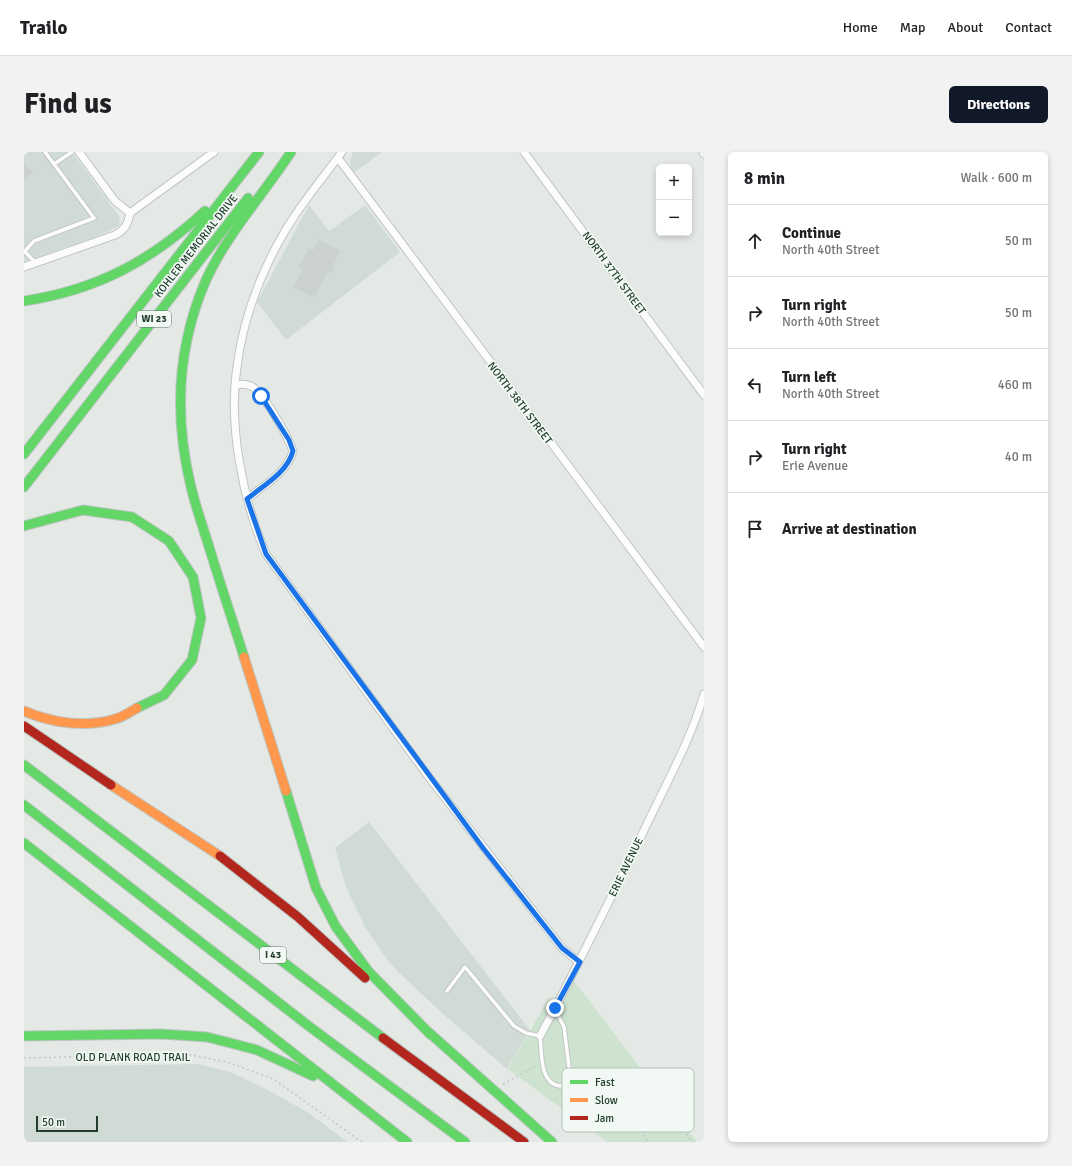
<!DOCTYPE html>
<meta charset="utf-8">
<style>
:root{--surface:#fff;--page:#f2f2f2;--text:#202124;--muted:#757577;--line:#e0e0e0;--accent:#111827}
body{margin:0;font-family:Signika,sans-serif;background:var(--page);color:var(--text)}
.controls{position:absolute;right:12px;top:12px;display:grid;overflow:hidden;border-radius:6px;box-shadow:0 2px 6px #0003}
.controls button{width:36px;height:36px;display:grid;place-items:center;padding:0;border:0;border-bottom:1px solid var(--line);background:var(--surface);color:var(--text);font:20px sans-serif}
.scale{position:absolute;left:12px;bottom:10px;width:62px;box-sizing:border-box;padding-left:4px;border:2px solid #213d30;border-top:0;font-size:11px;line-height:14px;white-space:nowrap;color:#213d30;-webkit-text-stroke:3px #f2f9f4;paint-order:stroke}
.stop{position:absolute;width:12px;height:12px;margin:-9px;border:3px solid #1a73e8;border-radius:50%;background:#fff}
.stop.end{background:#1a73e8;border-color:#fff;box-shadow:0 1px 4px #0008}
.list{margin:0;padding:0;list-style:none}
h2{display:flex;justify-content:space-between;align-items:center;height:52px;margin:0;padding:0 16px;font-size:17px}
h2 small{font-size:13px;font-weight:400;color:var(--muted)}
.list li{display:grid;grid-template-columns:26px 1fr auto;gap:12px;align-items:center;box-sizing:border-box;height:72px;padding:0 16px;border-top:1px solid var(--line)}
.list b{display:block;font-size:15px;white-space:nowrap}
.list p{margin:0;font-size:13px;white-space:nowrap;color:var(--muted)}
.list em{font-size:13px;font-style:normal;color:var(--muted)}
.icon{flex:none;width:22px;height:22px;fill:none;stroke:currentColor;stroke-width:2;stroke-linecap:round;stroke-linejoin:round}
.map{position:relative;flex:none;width:680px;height:990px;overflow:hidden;border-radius:6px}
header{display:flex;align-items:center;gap:24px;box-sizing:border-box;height:56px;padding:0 20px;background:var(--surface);border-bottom:1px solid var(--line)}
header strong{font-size:19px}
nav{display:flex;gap:22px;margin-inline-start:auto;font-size:14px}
.intro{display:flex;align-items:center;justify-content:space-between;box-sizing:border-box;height:96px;padding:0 24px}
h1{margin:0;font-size:28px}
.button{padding:10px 18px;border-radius:6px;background:var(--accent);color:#fff;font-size:14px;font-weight:700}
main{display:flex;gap:24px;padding:0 24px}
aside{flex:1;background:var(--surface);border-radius:6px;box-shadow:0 2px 6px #0003}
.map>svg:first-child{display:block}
.built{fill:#d1dbd5}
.green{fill:#cde3cf}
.building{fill:#cbd1ce;stroke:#cdd2cf}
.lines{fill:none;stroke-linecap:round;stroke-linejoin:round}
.lane-casing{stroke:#c1c6c3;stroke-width:5.5}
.street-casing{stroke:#c1c6c3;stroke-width:9}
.fast-casing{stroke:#bcc5c1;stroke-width:11}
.slow-casing{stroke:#bcc5c1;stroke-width:11}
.jam-casing{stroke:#bcc5c1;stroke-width:11}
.path{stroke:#c1c9c4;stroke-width:1.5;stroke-dasharray:2 3;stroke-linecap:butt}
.lane{stroke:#fbfcfb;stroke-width:3.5}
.street{stroke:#fbfcfb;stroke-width:7}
.fast{stroke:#63d668;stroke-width:9}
.slow{stroke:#ff974d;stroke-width:9}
.jam{stroke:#b3261e;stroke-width:9}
.route{stroke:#1a73e8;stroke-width:5}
.labels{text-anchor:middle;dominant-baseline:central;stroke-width:3.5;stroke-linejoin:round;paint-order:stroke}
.shield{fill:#f2f9f4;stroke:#60756b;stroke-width:1}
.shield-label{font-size:10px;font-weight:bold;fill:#213d30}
.street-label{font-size:11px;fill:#213d30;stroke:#f2f9f4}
.key{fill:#f2f9f4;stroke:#b3c1b9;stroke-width:1}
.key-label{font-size:11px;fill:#213d30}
</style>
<header>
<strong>Trailo</strong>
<nav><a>Home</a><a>Map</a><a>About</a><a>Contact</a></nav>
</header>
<div class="intro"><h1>Find us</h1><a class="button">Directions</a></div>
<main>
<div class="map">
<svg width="680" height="990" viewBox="0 0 680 990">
<rect width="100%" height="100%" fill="#e4e9e6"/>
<!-- built -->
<path class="built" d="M0,0H48L95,64L96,69L95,74L74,84L0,110Z
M329,0H358L328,22L326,9Z
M285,53L305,79L341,53L376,100L262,188L233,150Z
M345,670L506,878L483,917L418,861L373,819L362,806L341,775L322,735L311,696Z
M175,912L209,921L244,938L285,961L323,990H0V915Z"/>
<!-- green -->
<path class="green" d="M550,829L673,990H583L484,917L525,846L537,853Z"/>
<!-- building -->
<path class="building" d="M0,11L8,21L0,27Z
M295,88L316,99L308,115L310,116L307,121L304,119L290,145L270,135L279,117L275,115L285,97L289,99Z"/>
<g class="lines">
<defs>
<path id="lane" d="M30,12L48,0
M0,99L12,111
M1,99L10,89L70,66L21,0
M423,839L441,815L490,874L502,881L516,884C518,899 515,932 536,934L545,930L546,923L540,875L531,857"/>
<path id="street" d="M55,0L91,49L106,61
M318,0C299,26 278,50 261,79C237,120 219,167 213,215C204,273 219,349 242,402L404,624L538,796L555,810
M500,0L680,243
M679,0L680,2
M314,6L680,495
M106,61L190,0
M0,115L91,83C101,78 104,72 106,61
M211,233C216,232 222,232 227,234C240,241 264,285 269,299C263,321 240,333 223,347
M516,884C554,814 589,742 624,670C644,628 667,587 680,542"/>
<path id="fast" d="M0,149C73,138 127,109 181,59
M0,302L235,0
M0,335L224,46
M0,374L59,358L108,365L145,389L169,425L177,466L168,508L140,543L113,556
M220,505C209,470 197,434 186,398C180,378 172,356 167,335C150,265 153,195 182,128C203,82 239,43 267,0
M0,613L359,886
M262,639L292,736L312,775L345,820L407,883
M0,653L286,875L441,990
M0,691L383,990
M401,877L528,990
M0,884L137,882L183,885L233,898L289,924"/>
<path id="slow" d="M220,505L262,639
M0,559C28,571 62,576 91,567C99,565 106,560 113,556
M87,633L196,704"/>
<path id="jam" d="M0,574L87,633
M196,704L274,765L341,826
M359,886L500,990"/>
</defs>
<!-- lane casing -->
<use href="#lane" class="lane-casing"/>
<!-- street casing -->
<use href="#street" class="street-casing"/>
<!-- fast casing -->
<use href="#fast" class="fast-casing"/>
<!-- slow casing -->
<use href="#slow" class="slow-casing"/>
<!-- jam casing -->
<use href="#jam" class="jam-casing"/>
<!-- path -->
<path class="path" d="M0,906L135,903H167L203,910L249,927L338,990
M551,917C567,916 567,924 579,927C596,933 616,935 632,944C644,951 660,977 667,990
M576,927L579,946L615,973L624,990
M479,932L514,913"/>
<!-- lane -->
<use href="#lane" class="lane"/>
<!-- street -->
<use href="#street" class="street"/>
<!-- fast -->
<use href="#fast" class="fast"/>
<!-- slow -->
<use href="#slow" class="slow"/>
<!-- jam -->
<use href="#jam" class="jam"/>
</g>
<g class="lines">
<!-- route -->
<path class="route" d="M237,244L265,288L269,299C263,321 240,333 223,347L242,402L459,696L538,796L556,810L531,856"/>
</g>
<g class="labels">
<!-- shield labels -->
<g class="shield">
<rect x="113" y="159" width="34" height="16" rx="3"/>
<rect x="236" y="795" width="26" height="16" rx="3"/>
</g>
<g class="shield-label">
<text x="130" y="167">WI 23</text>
<text x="249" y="803">I 43</text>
</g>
<!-- street labels -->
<g class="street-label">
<text transform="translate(172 94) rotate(-52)">KOHLER MEMORIAL DRIVE</text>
<text transform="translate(590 121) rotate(54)">NORTH 37TH STREET</text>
<text transform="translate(496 251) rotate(53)">NORTH 38TH STREET</text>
<text transform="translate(602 715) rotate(-64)">ERIE AVENUE</text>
<text x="109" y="905">OLD PLANK ROAD TRAIL</text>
</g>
</g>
<!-- legend -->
<rect x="538" y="916" width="132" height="64" rx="6" class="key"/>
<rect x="546" y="928" width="18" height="4" fill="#63d668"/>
<rect x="546" y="946" width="18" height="4" fill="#ff974d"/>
<rect x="546" y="964" width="18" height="4" fill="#b3261e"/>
<g class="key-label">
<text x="571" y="934">Fast</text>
<text x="571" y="952">Slow</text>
<text x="571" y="970">Jam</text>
</g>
</svg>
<div class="controls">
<button>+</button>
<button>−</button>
</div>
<div class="scale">50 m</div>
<div class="stop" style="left:237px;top:244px"></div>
<div class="stop end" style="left:531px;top:856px"></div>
</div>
<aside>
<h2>8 min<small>Walk · 600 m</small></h2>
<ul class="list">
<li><svg class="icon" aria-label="ahead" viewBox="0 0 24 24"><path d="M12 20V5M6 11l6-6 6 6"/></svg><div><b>Continue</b><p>North 40th Street</p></div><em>50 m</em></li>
<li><svg class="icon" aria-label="right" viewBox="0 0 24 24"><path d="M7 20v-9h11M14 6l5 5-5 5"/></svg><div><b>Turn right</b><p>North 40th Street</p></div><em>50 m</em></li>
<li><svg class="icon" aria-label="left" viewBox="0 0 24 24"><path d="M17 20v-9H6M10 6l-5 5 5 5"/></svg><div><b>Turn left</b><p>North 40th Street</p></div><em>460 m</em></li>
<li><svg class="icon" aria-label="right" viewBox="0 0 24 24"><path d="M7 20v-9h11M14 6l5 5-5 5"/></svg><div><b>Turn right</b><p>Erie Avenue</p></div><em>40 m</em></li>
<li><svg class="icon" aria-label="arrive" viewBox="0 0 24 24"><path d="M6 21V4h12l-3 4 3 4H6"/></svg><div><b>Arrive at destination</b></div></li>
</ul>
</aside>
</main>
